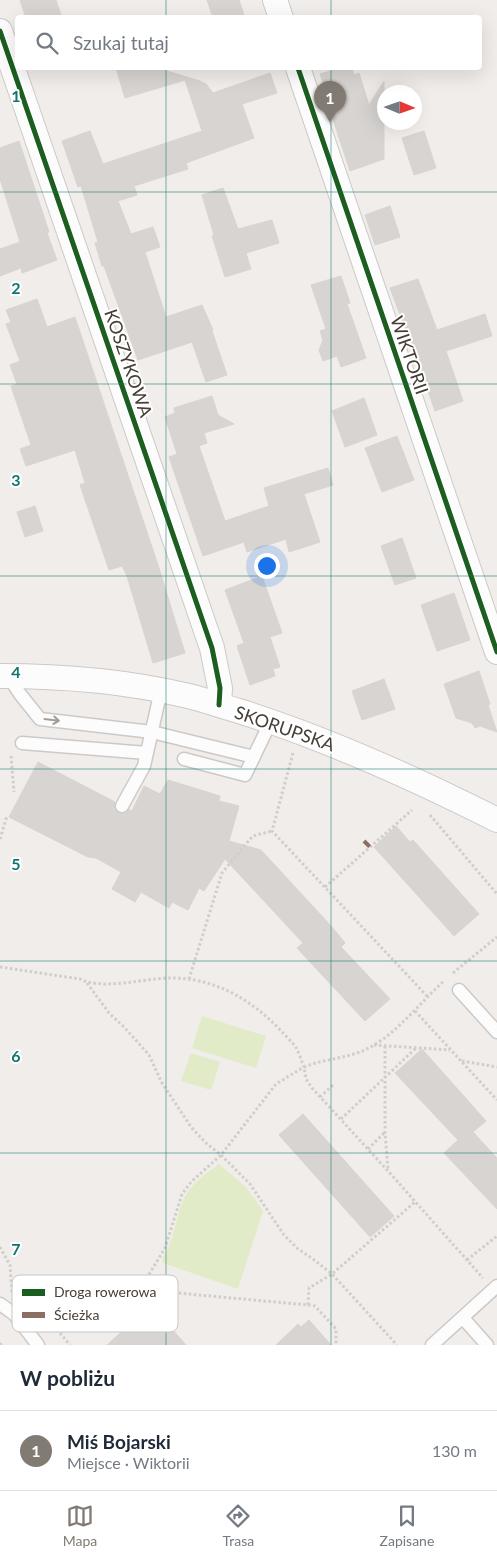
<!DOCTYPE html>
<html lang="pl">
<meta charset="utf-8">
<style>
:root{--surface:#fff;--page:#f2f2f3;--text:#1f2937;--muted:#747a83;--line:#e0e1e3;--accent:#827b74}
body{margin:0;font-family:Lato,sans-serif;background:var(--page);color:var(--text)}
.compass{position:absolute;left:377px;top:85px;width:45px;height:45px;border-radius:50%;background:var(--surface);box-shadow:0 5px 20px #0002;rotate:92deg}
.you{position:absolute;left:266px;top:565px;width:18px;height:18px;margin:-12px;border:4px solid #fff;border-radius:50%;background:#1a73e8;box-shadow:0 0 0 8px #1a73e833}
.badge{display:grid;place-items:center;width:32px;height:32px;border-radius:50%;background:var(--accent);color:#fff;font-size:16px;font-weight:700}
.pin{position:absolute;translate:-50% -41px;filter:drop-shadow(0 1px 2px #0008)}
.pin::after{content:'';position:absolute;top:26px;width:18px;height:15px;background:inherit;clip-path:polygon(0 0,100% 0,50% 100%)}
.list{margin:0;padding:0;list-style:none}
h2{display:flex;justify-content:space-between;align-items:center;height:65px;margin:0;padding:0 20px;font-size:21px}
h2 small{font-size:16px;font-weight:400;color:var(--muted)}
.list li{display:grid;grid-template-columns:32px 1fr auto;gap:15px;align-items:center;box-sizing:border-box;height:80px;padding:0 20px;border-top:1px solid var(--line)}
.list b{display:block;font-size:19px;white-space:nowrap}
.list p{margin:0;font-size:16px;white-space:nowrap;color:var(--muted)}
.list em{font-size:16px;font-style:normal;color:var(--muted)}
.icon{flex:none;width:28px;height:28px;fill:none;stroke:currentColor;stroke-width:2;stroke-linecap:round;stroke-linejoin:round}
.map{position:relative;flex:none;width:497px;height:1345px;overflow:hidden}
.search{position:absolute;background:var(--surface);box-shadow:0 5px 20px #0002;left:15px;right:15px;top:15px;height:55px;display:flex;align-items:center;gap:12px;box-sizing:border-box;padding:0 18px;border-radius:5px;color:var(--muted);font-size:19px}
.sheet{height:145px;background:var(--surface)}
nav{display:flex;justify-content:space-around;align-items:center;box-sizing:border-box;height:70px;border-top:1px solid var(--line);background:var(--surface);font-size:14px;color:var(--muted)}
nav a{display:grid;justify-items:center;gap:2px}
nav .on{color:var(--accent)}
.map>svg:first-child{display:block}
.green{fill:#e2ebc8}
.building{fill:#d8d4d1;stroke:#d9d4cf}
.lines{fill:none;stroke-linecap:round;stroke-linejoin:round}
.service-casing{stroke:#cdc9c6;stroke-width:15}
.minor-casing{stroke:#cdc9c6;stroke-width:26}
.path{stroke:#d1ceca;stroke-width:3;stroke-dasharray:2.5 2.5;stroke-linecap:butt}
.service{stroke:#fdfcfc;stroke-width:12}
.minor{stroke:#fdfcfc;stroke-width:24}
.quiet{stroke:#8d6e63;stroke-width:4;stroke-dasharray:8 4;stroke-linecap:butt}
.cycleway-casing{stroke:#fff;stroke-width:8}
.cycleway{stroke:#1b5e20;stroke-width:5}
.oneway{stroke:#a29d98}
.grid{fill:none;stroke:#0f766e;stroke-width:1;stroke-opacity:0.55}
.labels{text-anchor:middle;dominant-baseline:central;stroke-width:4;stroke-linejoin:round;paint-order:stroke}
.street-label{font-size:18px;fill:#473e35;stroke:#fff}
.key{fill:#fff;stroke:#c8c5c2;stroke-width:1}
.key-label{font-size:14px;fill:#473e35}
.grid-label{font-size:16px;text-anchor:middle;font-weight:bold;fill:#0f766e;stroke:#fff;stroke-width:4;stroke-linejoin:round;paint-order:stroke}
</style>
<div class="map">
<svg width="497" height="1345" viewBox="0 0 497 1345">
<rect width="100%" height="100%" fill="#f0edea"/>
<!-- green -->
<path class="green" d="M202,1016L266,1036L256,1068L192,1048Z
M191,1053L220,1062L211,1090L181,1081Z
M219,1164L246,1187L263,1211L238,1289L163,1263L162,1259C176,1239 175,1213 187,1193C195,1181 208,1172 219,1164Z"/>
<!-- building -->
<path class="building" d="M20,0H56L62,18H26Z
M207,0H239L245,18H213Z
M116,68H157L200,81L206,84L213,93L270,73L277,93L242,104L254,138L186,163L188,169L134,186L137,195L118,201L131,234L153,227L160,247L145,252L166,317L202,305L213,330L212,331L227,375L206,382L192,342L138,360L104,266H102L95,243L98,242L81,186L78,187L62,141L90,131L103,164L202,131L185,80L125,98Z
M341,68H352L354,75L359,73L369,105L384,81V159L350,171L322,86H324L320,74Z
M424,131L436,168L414,175L402,138Z
M19,141L49,232L47,233L57,260L22,273L21,268L0,276V249L20,242L0,179V148Z
M223,188L238,229L272,220L279,243L246,253L251,269L225,277L212,236L214,235L202,195Z
M390,206L400,237L375,245L365,215Z
M341,276L350,303L347,304L366,358L341,367L337,356L323,361L319,350L323,340L320,331L326,329L311,285Z
M418,279L437,330L485,314L492,336L446,351L463,401L435,411L409,335L408,336L390,288Z
M37,299L47,327L75,317L158,565L185,653L153,663L127,576L122,566L109,570L80,485L85,483L75,450L26,466L20,449L31,445L11,386L17,384L10,365L20,361L6,324L11,322L6,310Z
M212,396L218,415L234,424L204,433L207,443L199,446L225,521L269,506L264,488L328,468L333,485L304,494L320,542L289,552L286,539L247,552L244,542L203,556L169,457L177,454L165,417L175,413L174,408Z
M364,398L377,435L345,447L332,411Z
M397,436L414,480L382,492L365,448Z
M35,506L43,531L25,537L17,512Z
M402,538L416,578L395,585L381,546Z
M262,576L282,633L270,637L280,667L273,669L275,676L250,685L237,646L244,643L225,590Z
M454,593L470,640L437,651L421,605Z
M479,671L490,704L488,705L497,732L480,726L475,728L472,723L456,718L444,684Z
M384,679L395,709L362,720L352,691Z
M38,762L115,802V810L122,814L126,813L129,809L132,811L144,786L160,794L168,780L220,796L219,801L239,806L229,841L261,850L332,927L345,943L341,947L390,999L365,1021L297,948L303,943L225,859L204,891L199,888L188,910L172,902L169,908L141,892L135,902L112,889L121,872L96,858L88,857L9,817Z
M396,826L410,842L413,840L479,914L454,936L374,847Z
M422,1049L486,1121L473,1132L497,1158V1209L444,1153L458,1140L395,1073Z
M303,1114L394,1216L370,1237L279,1135Z
M151,1305L186,1345H107Z
M309,1320L331,1345H276L298,1324L301,1327Z"/>
<g class="lines">
<defs>
<path id="service" d="M8,676L20,694L40,719L152,732L254,757
M22,743L147,753
M184,759L245,775L271,721
M122,806L144,766L161,690
M459,990L497,1032
M0,1304L14,1314L38,1345
M463,1318L487,1345
M432,1345L497,1286"/>
<path id="minor" d="M275,0L281,18
M0,31L212,648L220,688L219,705
M298,68L497,652
M0,676C62,676 124,681 184,695C203,699 221,706 239,711C328,739 414,778 497,820"/>
</defs>
<!-- service casing -->
<use href="#service" class="service-casing"/>
<!-- minor casing -->
<use href="#minor" class="minor-casing"/>
<!-- path -->
<path class="path" d="M293,753L272,831L427,996
M11,756L14,792
M430,815L497,894
M0,839L7,816
M325,887L412,810
M0,967L80,979C99,989 135,981 156,979C206,973 249,996 282,1032C286,1036 291,1041 295,1046C299,1052 301,1060 304,1067L276,1084L221,1155L191,1182L182,1194L165,1248L145,1281L134,1289L85,1317H80L68,1302
M453,973L497,937
M189,979L222,873L244,846L253,836L272,831
M443,982C416,1006 392,1041 357,1053C339,1059 321,1060 304,1067L306,1079L312,1088L388,1171L483,1278
M87,983L109,1013L125,1028L149,1055L162,1083L191,1127L206,1143L221,1155L250,1184L284,1235L298,1249L313,1259L332,1274L397,1345
M415,1011L497,1100
M374,1045L450,1050
M385,1046V1132L388,1170
M462,1061L497,1067
M320,1097L333,1085
M341,1119L416,1048
M368,1149L385,1132
M0,1247L10,1265L12,1292
M467,1260L497,1236
M134,1289L308,1305L309,1288L332,1274L415,1202
M308,1305L315,1306L336,1329V1345
M60,1333L70,1345
M0,1343L1,1345"/>
<!-- service -->
<use href="#service" class="service"/>
<!-- minor -->
<use href="#minor" class="minor"/>
<!-- quiet -->
<path class="quiet" d="M364,841L370,847"/>
<defs>
<path id="cycleway" d="M0,31L212,648L220,688L219,705
M298,68L497,652"/>
</defs>
<!-- cycleway casing -->
<use href="#cycleway" class="cycleway-casing"/>
<!-- cycleway -->
<use href="#cycleway" class="cycleway"/>
</g>
<!-- one-way arrows -->
<defs><path id="oneway-shaft" d="M-6 0H5M1.5-3L5.5 0L1.5 3" fill="none" stroke-width="1.6" stroke-linecap="round" stroke-linejoin="round" transform="scale(1.25)"/></defs>
<use class="oneway" href="#oneway-shaft" transform="translate(52 720) rotate(7)"/>
<!-- grid -->
<path class="grid" d="M166,0V18M331,0V18M166,68V1345M331,68V1345M0,192H497M0,384H497M0,576H497M0,769H497M0,961H497M0,1153H497"/>
<g class="labels">
<!-- street labels -->
<g class="street-label">
<text transform="translate(410 355) rotate(71)">WIKTORII</text>
<text transform="translate(129 363) rotate(71)">KOSZYKOWA</text>
<text transform="translate(285 728) rotate(19)">SKORUPSKA</text>
</g>
</g>
<!-- legend -->
<rect x="12" y="1275" width="166" height="57" rx="8" class="key"/>
<rect x="22" y="1289" width="23" height="7" fill="#1b5e20"/>
<rect x="22" y="1312" width="23" height="6" fill="#8d6e63"/>
<g class="key-label">
<text x="54" y="1297">Droga rowerowa</text>
<text x="54" y="1320">Ścieżka</text>
</g>
<g class="grid-label">
<text x="16" y="102">1</text>
<text x="16" y="294">2</text>
<text x="16" y="486">3</text>
<text x="16" y="678">4</text>
<text x="16" y="870">5</text>
<text x="16" y="1062">6</text>
<text x="16" y="1255">7</text>
</g>
</svg>
<svg class="compass" viewBox="-18 -18 36 36"><path d="M0-13l5 13h-10z" fill="#e53935"/><path d="M0 13l5-13h-10z" fill="#747a83"/></svg>
<div class="you"></div>
<div class="pin badge" style="left:330px;top:122px">1</div>
<div class="search"><svg class="icon" aria-label="search" viewBox="0 0 24 24"><circle cx="10" cy="10" r="6"/><path d="M15 15l6 6"/></svg>Szukaj tutaj</div>
</div>
<section class="sheet">
<h2>W pobliżu<small></small></h2>
<ul class="list">
<li><span class="badge">1</span><div><b>Miś Bojarski</b><p>Miejsce · Wiktorii</p></div><em>130 m</em></li>
</ul>
</section>
<nav>
<a class="on"><svg class="icon" aria-label="map" viewBox="0 0 24 24"><path d="M3 6l6-2 6 2 6-2v14l-6 2-6-2-6 2zM9 4v14M15 6v14"/></svg>Mapa</a>
<a><svg class="icon" aria-label="directions" viewBox="0 0 24 24"><path d="M12 3l9 9-9 9-9-9zM9 14v-3h6M13 9l2 2-2 2"/></svg>Trasa</a>
<a><svg class="icon" aria-label="saved" viewBox="0 0 24 24"><path d="M7 4h10v16l-5-4-5 4z"/></svg>Zapisane</a>
</nav>
